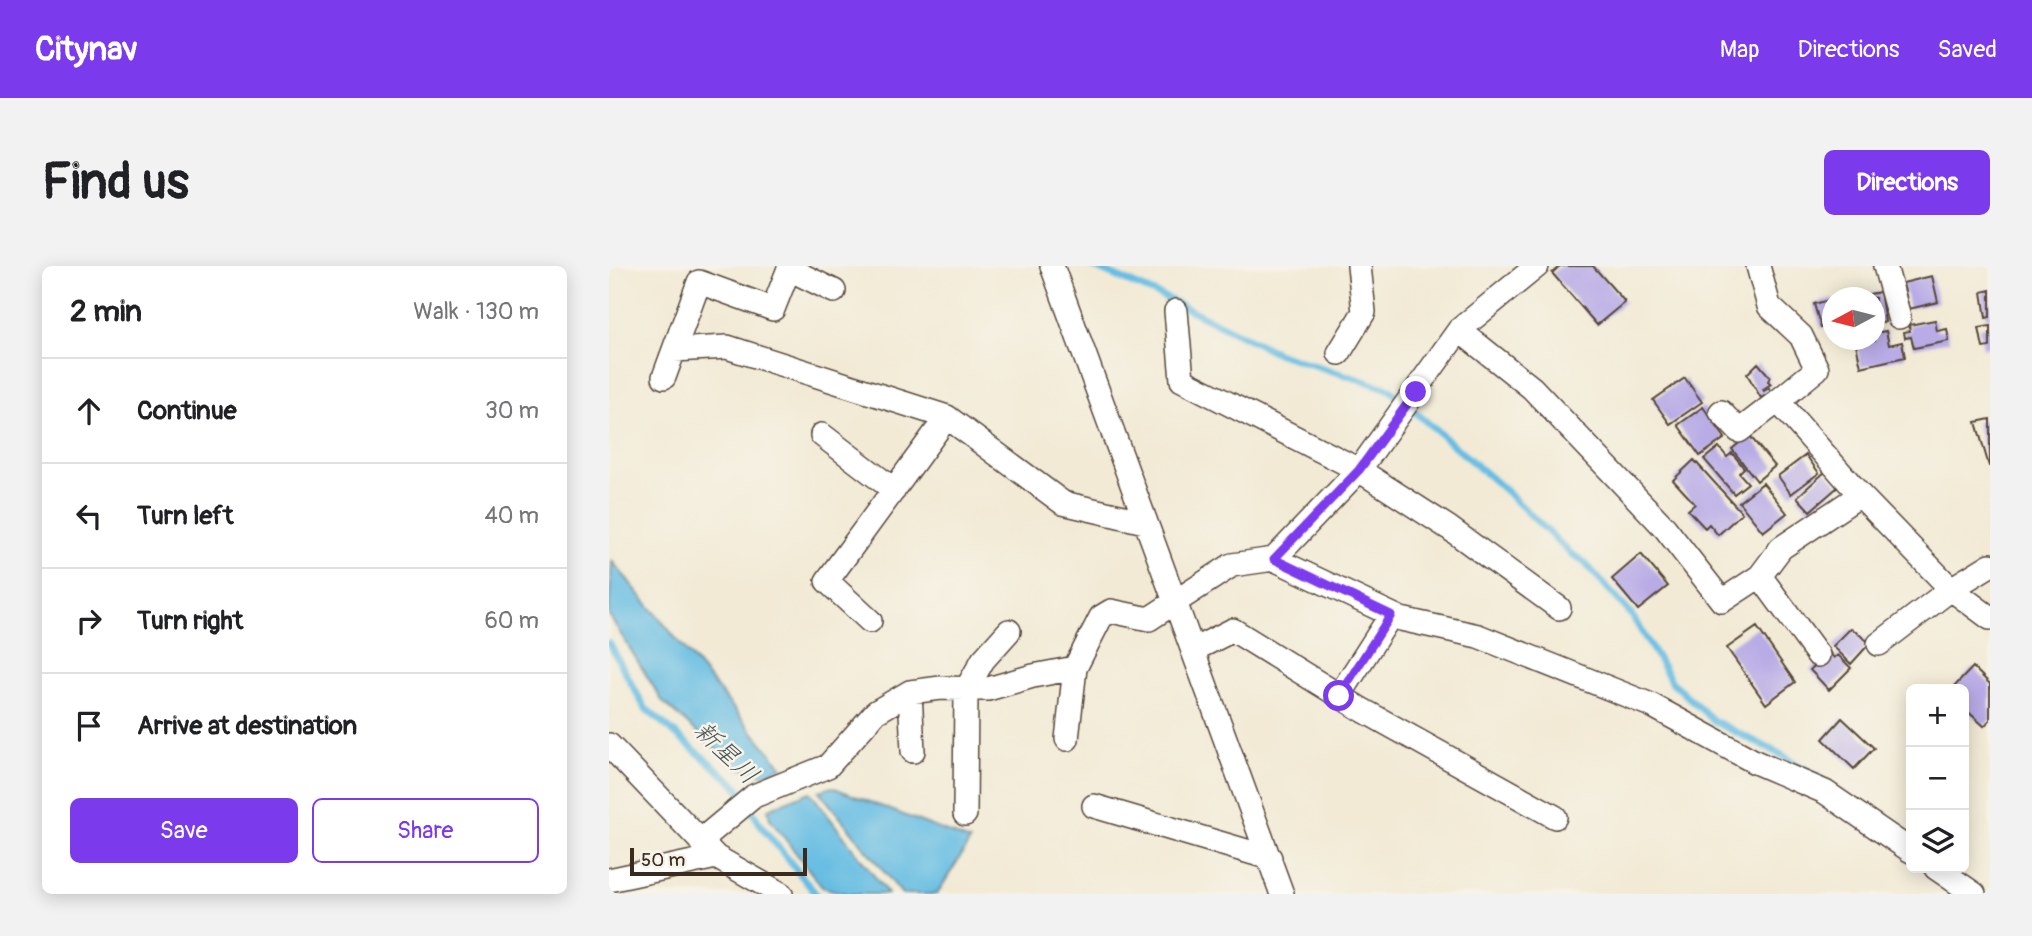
<!DOCTYPE html>
<meta charset="utf-8">
<style>
:root{--surface:#fff;--page:#f2f2f2;--text:#202124;--muted:#757577;--line:#e0e0e0;--accent:#7c3aed}
body{margin:0;font-family:Pangolin,"Klee One",sans-serif;background:var(--page);color:var(--text)}
.controls{position:absolute;right:21px;bottom:21px;display:grid;overflow:hidden;border-radius:10px;box-shadow:0 4px 18px #0003}
.controls button{width:63px;height:63px;display:grid;place-items:center;padding:0;border:0;border-bottom:2px solid var(--line);background:var(--surface);color:var(--text);font:35px sans-serif}
.compass{position:absolute;left:1213px;top:21px;width:63px;height:63px;border-radius:50%;background:var(--surface);box-shadow:0 4px 18px #0003;rotate:263deg}
.scale{position:absolute;left:21px;bottom:18px;width:177px;box-sizing:border-box;padding-left:7px;border:4px solid #3b2a1e;border-top:0;font-size:19px;line-height:24px;white-space:nowrap;color:#3b2a1e;-webkit-text-stroke:5px #f7f3e8;paint-order:stroke}
.stop{position:absolute;width:21px;height:21px;margin:-16px;border:5px solid #7c3aed;border-radius:50%;background:#fff}
.stop.end{background:#7c3aed;border-color:#fff;box-shadow:0 2px 7px #0008}
.list{margin:0;padding:0;list-style:none}
h2{display:flex;justify-content:space-between;align-items:center;height:91px;margin:0;padding:0 28px;font-size:30px}
h2 small{font-size:23px;font-weight:400;color:var(--muted)}
.list li{display:grid;grid-template-columns:46px 1fr auto;gap:21px;align-items:center;box-sizing:border-box;height:105px;padding:0 28px;border-top:2px solid var(--line)}
.list b{display:block;font-size:26px;white-space:nowrap}
.list em{font-size:23px;font-style:normal;color:var(--muted)}
.actions{display:flex;gap:14px;padding:21px 28px}
.actions a{flex:1;padding:16px 0;border:2px solid var(--accent);border-radius:10px;text-align:center;font-size:24px;color:var(--accent)}
.actions .main{background:var(--accent);color:#fff}
.icon{flex:none;width:38px;height:38px;fill:none;stroke:currentColor;stroke-width:2;stroke-linecap:round;stroke-linejoin:round}
.map{position:relative;flex:none;width:1381px;height:628px;overflow:hidden;border-radius:10px}
header{display:flex;align-items:center;gap:42px;box-sizing:border-box;height:98px;padding:0 35px;background:var(--accent);color:#fff}
header strong{font-size:33px}
nav{display:flex;gap:38px;margin-inline-start:auto;font-size:24px}
.intro{display:flex;align-items:center;justify-content:space-between;box-sizing:border-box;height:168px;padding:0 42px}
h1{margin:0;font-size:49px}
.button{padding:18px 32px;border-radius:10px;background:var(--accent);color:#fff;font-size:24px;font-weight:700}
main{display:flex;gap:42px;padding:0 42px}
aside{flex:1;background:var(--surface);border-radius:10px;box-shadow:0 4px 18px #0003}
.map>svg:first-child{display:block}
.water{fill:#66bde3;stroke:#507480;stroke-width:2}
.lines{fill:none;stroke-linecap:round;stroke-linejoin:round}
.stream{stroke:#66bde3;stroke-width:7}
.building{fill:#b8abe6}
.street-casing{stroke:#564739;stroke-width:26}
.street{stroke:#fff;stroke-width:23}
.route{stroke:#7c3aed;stroke-width:9}
.labels{text-anchor:middle;dominant-baseline:central;stroke-width:5;stroke-linejoin:round;paint-order:stroke}
.water-label{font-size:26px;font-style:italic;fill:#485659;stroke:#f7f3e8}
</style>
<header>
<strong>Citynav</strong>
<nav><a>Map</a><a>Directions</a><a>Saved</a></nav>
</header>
<div class="intro"><h1>Find us</h1><a class="button">Directions</a></div>
<main>
<aside>
<h2>2 min<small>Walk · 130 m</small></h2>
<ul class="list">
<li><svg class="icon" aria-label="ahead" viewBox="0 0 24 24"><path d="M12 20V5M6 11l6-6 6 6"/></svg><div><b>Continue</b></div><em>30 m</em></li>
<li><svg class="icon" aria-label="left" viewBox="0 0 24 24"><path d="M17 20v-9H6M10 6l-5 5 5 5"/></svg><div><b>Turn left</b></div><em>40 m</em></li>
<li><svg class="icon" aria-label="right" viewBox="0 0 24 24"><path d="M7 20v-9h11M14 6l5 5-5 5"/></svg><div><b>Turn right</b></div><em>60 m</em></li>
<li><svg class="icon" aria-label="arrive" viewBox="0 0 24 24"><path d="M6 21V4h12l-3 4 3 4H6"/></svg><div><b>Arrive at destination</b></div></li>
</ul>
<div class="actions"><a class="main">Save</a><a>Share</a></div>
</aside>
<div class="map">
<svg width="1381" height="628" viewBox="0 0 1381 628">
<rect width="100%" height="100%" fill="#f7f3e8"/>
<filter id="ink" filterUnits="userSpaceOnUse"><feTurbulence type="fractalNoise" baseFrequency=".0143" numOctaves="2"/><feDisplacementMap in="SourceGraphic" scale="14" xChannelSelector="R" yChannelSelector="G"/><feConvolveMatrix kernelMatrix="1 2 1 2 8 2 1 2 1" color-interpolation-filters="sRGB"/></filter>
<filter id="wash" filterUnits="userSpaceOnUse"><feTurbulence type="fractalNoise" baseFrequency=".00686" numOctaves="4" result="noise"/><feDisplacementMap in="SourceGraphic" scale="28" xChannelSelector="R" yChannelSelector="G"/><feGaussianBlur stdDeviation="1.57" result="paint"/><feColorMatrix in="noise" values="0 0 0 0 0 0 0 0 0 0 0 0 0 0 0 0 0 1.4 0 .05"/><feComposite in="paint" operator="in"/></filter>
<g filter="url(#wash)">
<rect width="100%" height="100%" fill="#f2ead5"/>
<!-- water -->
<path class="water" d="M3,295L173,501L154,509L128,501L54,436L0,349Z
M223,521L361,575L328,628H293L210,525Z
M201,526L279,628H238L213,621L161,553L159,543Z"/>
<g class="lines">
<!-- stream -->
<path class="stream" d="M483,0L557,32L670,88L780,123L898,226L961,287L975,296L1022,348L1063,416L1105,455L1171,488L1212,513
M0,377L36,442L127,519L153,561L207,628"/>
</g>
<g id="blocks">
<!-- building -->
<path class="building" d="M951,0H984L1016,36L988,59L943,7Z
M1323,10L1329,36L1300,43L1294,17Z
M1381,24V51L1377,52L1373,26Z
M1271,26L1276,56L1266,59V32L1250,30Z
M1224,33V59L1212,62L1205,38Z
M1326,54L1328,65L1338,63L1340,75L1305,82L1302,71L1296,72L1295,66L1301,65L1300,59Z
M1381,60V81L1374,82L1370,62Z
M1277,65L1280,79L1293,76L1296,91L1252,101L1246,74H1266V67Z
M1149,97L1161,111L1159,115L1162,118L1154,123L1155,125L1160,122L1162,126L1152,132L1138,108Z
M1076,112L1093,136L1061,158L1044,134Z
M1094,141L1116,172L1091,190L1069,159Z
M1381,153V200H1380L1367,156Z
M1140,169L1166,200L1148,215L1123,183Z
M1110,181L1118,191L1123,187L1135,202L1130,207L1139,217L1125,228L1095,193Z
M1197,189L1210,207L1182,228L1169,210Z
M1085,194L1133,247L1109,269L1100,258L1096,262L1079,244L1086,238L1064,214Z
M1217,205L1230,220L1201,245L1188,231Z
M1154,217L1178,247L1154,266L1130,236Z
M1032,288L1059,320L1029,344L1003,313Z
M1148,361L1186,416L1157,438L1118,382Z
M1242,362L1261,377L1242,398L1224,380Z
M1220,386L1225,392L1229,389L1242,402L1220,424L1201,404Z
M1364,401L1381,418V454L1375,460L1355,442V423H1343Z
M1233,452L1265,482L1245,503L1214,473Z"/>
</g>
</g>
<g filter="url(#ink)">
<use href="#blocks" fill-opacity="0" stroke="#564739" stroke-width="2"/>
<g class="lines">
<defs>
<path id="street" d="M443,0L673,628
M1276,0L1290,51
M180,3L225,25
M567,45L573,114L750,204L840,262L950,342
M850,64L923,122L1056,262L1113,335L1151,310L1172,282L1251,229L1169,135L1208,103L1192,70L1160,40L1149,0
M65,84L118,81L338,151
M730,87L755,46L750,0
M55,111L90,16L164,43L181,0
M1112,146L1130,165L1169,135
M213,169L285,224
M1251,229L1342,323L1381,352
M665,293L792,353L869,370L1042,439L1146,496L1216,526L1302,585
M1151,310L1209,389
M261,355L218,315L338,151L454,237L536,256
M1270,378L1342,323L1381,299
M584,384L624,364L750,442L946,551
M301,426L304,485
M730,430L782,349
M458,473L466,402
M0,479L107,591L172,628
M485,540L661,592
M356,548L357,424L374,394L400,365
M91,575L145,530L219,500L267,446L301,426L332,422L379,423L424,410L466,402L492,351L502,345L540,353L623,299L665,293L750,204L850,64L928,0
M1327,602L1365,628
M0,614L107,591"/>
</defs>
<!-- street casing -->
<use href="#street" class="street-casing"/>
<!-- street -->
<use href="#street" class="street"/>
</g>
</g>
<g class="lines" filter="url(#ink)">
<!-- route -->
<path class="route" d="M730,430L782,349L665,293L750,204L807,126"/>
</g>
<g class="labels">
<!-- water labels -->
<g class="water-label">
<text transform="translate(117 487) rotate(44)">新星川</text>
</g>
</g>
</svg>
<div class="controls">
<button>+</button>
<button>−</button>
<button><svg class="icon" aria-label="layers" viewBox="0 0 24 24"><path d="M12 4l9 5-9 5-9-5zM3 14l9 5 9-5"/></svg></button>
</div>
<svg class="compass" viewBox="-18 -18 36 36"><path d="M0-13l5 13h-10z" fill="#e53935"/><path d="M0 13l5-13h-10z" fill="#757577"/></svg>
<div class="scale">50 m</div>
<div class="stop" style="left:730px;top:430px"></div>
<div class="stop end" style="left:807px;top:126px"></div>
</div>
</main>
